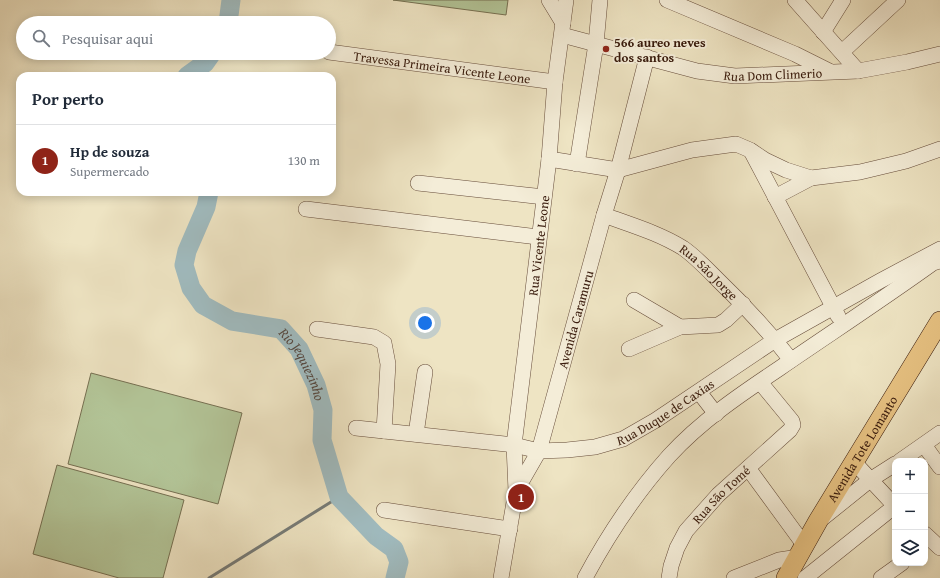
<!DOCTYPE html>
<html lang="pt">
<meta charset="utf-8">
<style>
:root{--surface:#fff;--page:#f6f6f7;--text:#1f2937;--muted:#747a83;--line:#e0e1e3;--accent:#8f2418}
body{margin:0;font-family:"Gentium Book Plus",serif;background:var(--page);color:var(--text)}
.controls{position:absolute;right:12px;bottom:12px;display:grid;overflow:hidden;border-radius:8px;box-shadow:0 2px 10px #0003}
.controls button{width:36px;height:36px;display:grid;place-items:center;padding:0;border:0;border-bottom:1px solid var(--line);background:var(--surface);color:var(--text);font:20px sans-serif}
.you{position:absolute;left:425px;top:323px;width:14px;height:14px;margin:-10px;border:3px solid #fff;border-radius:50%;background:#1a73e8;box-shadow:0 0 0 6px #1a73e833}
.badge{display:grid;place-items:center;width:26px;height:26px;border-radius:50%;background:var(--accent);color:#fff;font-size:13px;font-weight:700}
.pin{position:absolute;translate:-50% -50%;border:2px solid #fff;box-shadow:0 1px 4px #0006}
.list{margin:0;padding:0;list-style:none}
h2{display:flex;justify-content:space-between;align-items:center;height:52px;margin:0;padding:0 16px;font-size:17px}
h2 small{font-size:13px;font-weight:400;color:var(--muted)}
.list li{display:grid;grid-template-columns:26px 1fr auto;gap:12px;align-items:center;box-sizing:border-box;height:72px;padding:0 16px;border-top:1px solid var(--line)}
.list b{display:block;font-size:15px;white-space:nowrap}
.list p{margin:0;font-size:13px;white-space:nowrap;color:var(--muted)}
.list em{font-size:13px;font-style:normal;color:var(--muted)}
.icon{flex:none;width:22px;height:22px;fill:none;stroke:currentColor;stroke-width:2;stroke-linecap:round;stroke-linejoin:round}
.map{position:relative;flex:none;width:940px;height:578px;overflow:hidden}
.search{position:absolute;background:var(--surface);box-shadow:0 2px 10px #0003;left:16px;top:16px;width:320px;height:44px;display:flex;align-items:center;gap:10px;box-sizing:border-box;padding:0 14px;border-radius:22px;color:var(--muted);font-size:15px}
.panel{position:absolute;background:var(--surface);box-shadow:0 2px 10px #0003;left:16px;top:72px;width:320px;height:124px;border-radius:12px}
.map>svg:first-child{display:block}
.green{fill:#b3c598;stroke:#767052}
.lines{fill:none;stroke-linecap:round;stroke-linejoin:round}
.stream{stroke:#767b77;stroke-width:3}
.river{stroke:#a0bbbf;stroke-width:19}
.minor-casing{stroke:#664c3a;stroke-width:16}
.major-casing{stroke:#381a0c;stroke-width:20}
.minor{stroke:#f4edd8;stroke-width:15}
.major{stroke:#e7c282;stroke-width:19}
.poi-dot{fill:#8f2418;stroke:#f4edd8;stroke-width:1.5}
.labels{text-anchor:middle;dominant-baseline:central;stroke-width:4;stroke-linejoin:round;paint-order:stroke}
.poi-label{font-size:13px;font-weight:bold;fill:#381a0c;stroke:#f4edd8;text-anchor:start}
.street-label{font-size:13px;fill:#381a0c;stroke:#f4edd8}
.water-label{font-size:14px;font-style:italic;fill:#574a42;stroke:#f4edd8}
</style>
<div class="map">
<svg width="940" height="578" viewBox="0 0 940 578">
<rect width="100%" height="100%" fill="#eee4c3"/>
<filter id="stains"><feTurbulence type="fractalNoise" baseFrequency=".005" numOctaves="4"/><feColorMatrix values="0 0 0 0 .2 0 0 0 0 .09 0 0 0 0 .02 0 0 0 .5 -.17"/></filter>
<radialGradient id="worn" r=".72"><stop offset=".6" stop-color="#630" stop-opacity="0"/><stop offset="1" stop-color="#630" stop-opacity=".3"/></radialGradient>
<!-- green -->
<path class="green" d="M393,0H508L506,15Z
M91,373L242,413L218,504L68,464Z
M57,465L184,500L163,578H119L33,554Z"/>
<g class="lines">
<!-- stream -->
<path class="stream" d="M209,578L339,497"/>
<!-- river -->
<g class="river">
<path d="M228,23L231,0"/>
<path d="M187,76L205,63L212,53"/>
<path id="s1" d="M209,192L206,207L187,251L184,265L191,288L203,305L232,321L281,329L299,349L316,385L323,410L322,440L339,497L376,536L394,549L399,562L395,578"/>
</g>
<defs>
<g id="minor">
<path d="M549,0L563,23"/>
<path d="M667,0L795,54L829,71"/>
<path d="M795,0L858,71"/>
<path d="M823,32L843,0"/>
<path id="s2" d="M562,35L697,71L735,76L858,71L907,62L940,54"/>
<path id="s3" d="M329,52L555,82"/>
<path d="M842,52L898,0"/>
<path d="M751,151L838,316"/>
<path d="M549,159L618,170L692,150L736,144L750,150L765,160L786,170L811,178L860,172L906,161L940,149"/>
<path d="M577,164L596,44L600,0"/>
<path d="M418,183L544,197"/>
<path d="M775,197L811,178"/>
<path d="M306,209L538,237"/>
<path id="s4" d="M604,215C631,225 659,233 683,248C696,257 708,270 719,281C745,306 769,332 791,360"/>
<path d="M634,300L680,327"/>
<path d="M317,329L374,337L384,343L388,364L384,431"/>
<path d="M629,349L680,327L718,325L726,320L743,304"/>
<path d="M699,392L716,414"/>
<path id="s5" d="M356,428L514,445L539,451L567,450L595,447L623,439L656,420L775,340L880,281L940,249"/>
<path d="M416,434L425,372"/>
<path d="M924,445L940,467"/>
<path d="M900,461L940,433"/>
<path d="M854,462L895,506"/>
<path d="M748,468L805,546"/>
<path id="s6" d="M516,491L514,445L549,159L555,82L566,0"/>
<path d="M384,510L510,529"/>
<path d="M824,517L870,480L895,464"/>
<path d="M925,534L940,548"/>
<path id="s7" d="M501,578L516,491L539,451L604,215L618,170L647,57"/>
<path d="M585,578C608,535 636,493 669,456C701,421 741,394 780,368C831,333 883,299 933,263L940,261"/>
<path id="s8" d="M669,578L671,566L677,548L686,531L718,495L790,430L793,425L792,421L760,382"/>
<path d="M734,578L779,560L799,557"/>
<path d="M805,578L895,506"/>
<path d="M881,578L902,563"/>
</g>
<g id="major">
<path id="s9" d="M786,578L818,521L940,321"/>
</g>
</defs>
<!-- minor casing -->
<use href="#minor" class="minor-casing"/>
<!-- major casing -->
<use href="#major" class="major-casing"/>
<!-- minor -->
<use href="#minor" class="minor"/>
<!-- major -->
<use href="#major" class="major"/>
</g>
<!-- markers -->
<circle class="poi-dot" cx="606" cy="49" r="4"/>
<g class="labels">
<!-- poi labels -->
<g class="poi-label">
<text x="614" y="42">566 aureo neves<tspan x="614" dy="15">dos santos</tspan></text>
</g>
<!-- street labels -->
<g class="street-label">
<text stroke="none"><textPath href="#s3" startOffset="114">Travessa Primeira Vicente Leone</textPath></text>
<text stroke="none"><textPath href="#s2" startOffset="216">Rua Dom Climerio</textPath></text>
<text stroke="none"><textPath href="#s6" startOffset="247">Rua Vicente Leone</textPath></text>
<text stroke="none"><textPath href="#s4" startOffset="121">Rua São Jorge</textPath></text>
<text stroke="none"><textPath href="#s7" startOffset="271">Avenida Caramuru</textPath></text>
<text stroke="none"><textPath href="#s5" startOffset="320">Rua Duque de Caxias</textPath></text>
<text stroke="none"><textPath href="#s9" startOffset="150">Avenida Tote Lomanto</textPath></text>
<text stroke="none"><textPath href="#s8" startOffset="101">Rua São Tomé</textPath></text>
</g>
<!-- water labels -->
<g class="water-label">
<text stroke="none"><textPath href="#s1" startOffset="247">Rio Jequiezinho</textPath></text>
</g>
</g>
<rect width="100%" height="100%" filter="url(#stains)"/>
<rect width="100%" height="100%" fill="url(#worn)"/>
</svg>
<div class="controls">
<button>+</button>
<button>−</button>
<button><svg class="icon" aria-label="layers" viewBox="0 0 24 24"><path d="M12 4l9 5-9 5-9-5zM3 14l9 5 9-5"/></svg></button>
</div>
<div class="you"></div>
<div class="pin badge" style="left:521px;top:497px">1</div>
<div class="search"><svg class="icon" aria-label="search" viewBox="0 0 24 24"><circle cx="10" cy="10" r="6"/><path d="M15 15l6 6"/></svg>Pesquisar aqui</div>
<section class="panel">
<h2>Por perto<small></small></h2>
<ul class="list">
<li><span class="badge">1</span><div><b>Hp de souza</b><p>Supermercado</p></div><em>130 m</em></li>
</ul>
</section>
</div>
